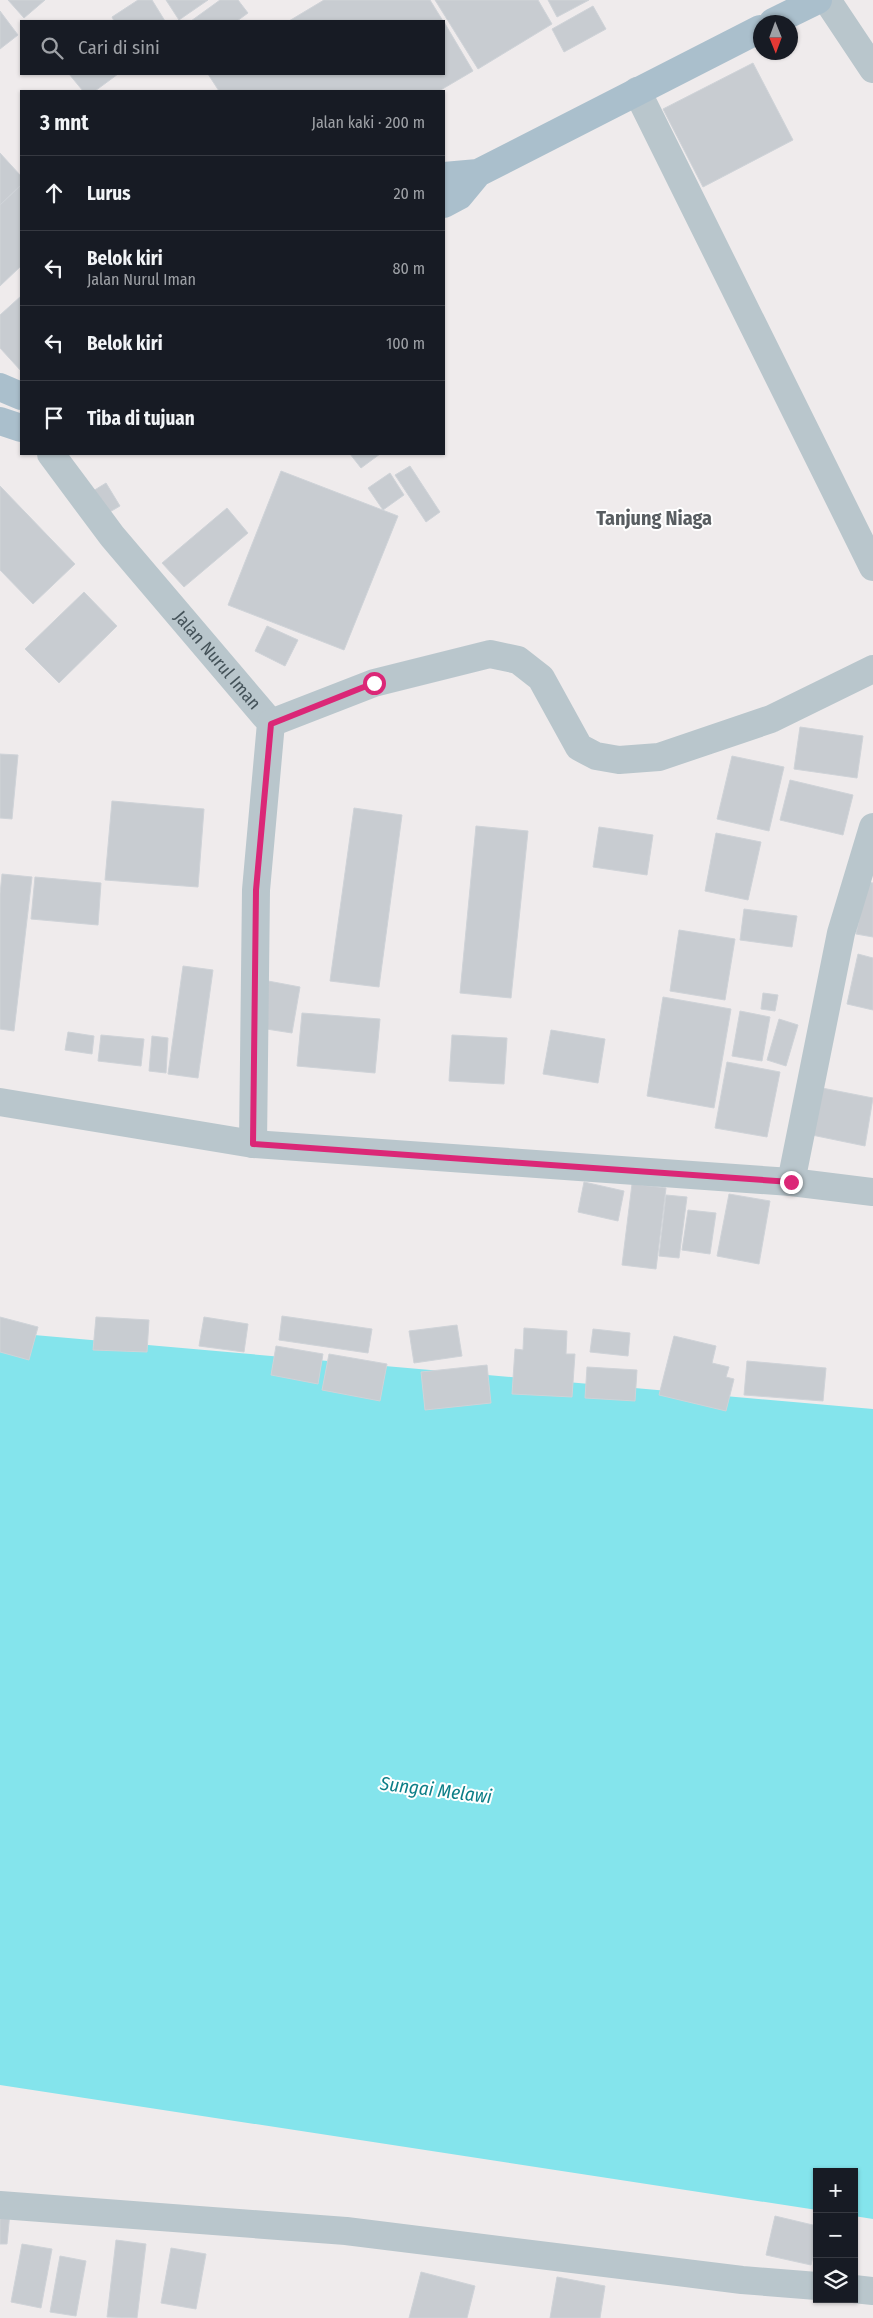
<!DOCTYPE html>
<html lang="id">
<meta charset="utf-8">
<style>
:root{--surface:#171b24;--page:#242831;--text:#f1f3f6;--muted:#9ea1a6;--line:#363941}
body{margin:0;font-family:"Fira Sans Condensed",sans-serif;background:var(--page);color:var(--text)}
.controls{position:absolute;right:15px;bottom:15px;display:grid;overflow:hidden;border-radius:0px;box-shadow:0 1px 4px #0004}
.controls button{width:45px;height:45px;display:grid;place-items:center;padding:0;border:0;border-bottom:1px solid var(--line);background:var(--surface);color:var(--text);font:25px sans-serif}
.compass{position:absolute;left:753px;top:15px;width:45px;height:45px;border-radius:50%;background:var(--surface);box-shadow:0 1px 4px #0004;rotate:179deg}
.stop{position:absolute;width:15px;height:15px;margin:-11px;border:4px solid #db2777;border-radius:50%;background:#fff}
.stop.end{background:#db2777;border-color:#fff;box-shadow:0 1px 5px #0008}
.list{margin:0;padding:0;list-style:none}
h2{display:flex;justify-content:space-between;align-items:center;height:65px;margin:0;padding:0 20px;font-size:21px}
h2 small{font-size:16px;font-weight:400;color:var(--muted)}
.list li{display:grid;grid-template-columns:32px 1fr auto;gap:15px;align-items:center;box-sizing:border-box;height:75px;padding:0 20px;border-top:1px solid var(--line)}
.list b{display:block;font-size:19px;white-space:nowrap}
.list p{margin:0;font-size:16px;white-space:nowrap;color:var(--muted)}
.list em{font-size:16px;font-style:normal;color:var(--muted)}
.icon{flex:none;width:28px;height:28px;fill:none;stroke:currentColor;stroke-width:2;stroke-linecap:round;stroke-linejoin:round}
.map{position:relative;flex:none;width:873px;height:2318px;overflow:hidden}
.search{position:absolute;background:var(--surface);box-shadow:0 1px 4px #0004;left:20px;top:20px;width:425px;height:55px;display:flex;align-items:center;gap:12px;box-sizing:border-box;padding:0 18px;border-radius:0px;color:var(--muted);font-size:19px}
.panel{position:absolute;background:var(--surface);box-shadow:0 1px 4px #0004;left:20px;top:90px;width:425px;height:365px;border-radius:0px}
.map>svg:first-child{display:block}
.water{fill:#84e4ec}
.building{fill:#c8ccd1;stroke:#cfd3d8}
.lines{fill:none;stroke-linecap:round;stroke-linejoin:round}
.street{stroke:#b9c6cc;stroke-width:28}
.primary{stroke:#aabfcc;stroke-width:28}
.route{stroke:#db2777;stroke-width:6}
.labels{text-anchor:middle;dominant-baseline:central;stroke-width:4;stroke-linejoin:round;paint-order:stroke}
.street-label{font-size:18px;fill:#445259;stroke:#fff}
.water-label{font-size:19px;font-style:italic;fill:#0c7e87;stroke:#fff}
.quarter-label{font-size:20px;font-weight:bold;fill:#585d61;stroke:#fff}
</style>
<div class="map">
<svg width="873" height="2318" viewBox="0 0 873 2318">
<rect width="100%" height="100%" fill="#efebec"/>
<!-- water -->
<path class="water" d="M0,1332L873,1409V2219L854,2216V2172H817V2210L0,2085Z"/>
<!-- building -->
<path class="building" d="M8,0H45L24,18Z
M138,0H152L165,21H114L112,17Z
M166,0H208L179,20Z
M220,0H238L248,13L237,21H191Z
M324,0H430L443,21H289Z
M435,0H538L552,24L478,69Z
M548,0H589L557,17Z
M593,6L606,29L564,52L552,29Z
M0,11L18,35L0,49Z
M444,22L473,71L439,91H219L208,74H444Z
M753,63L793,140L703,187L663,109Z
M69,74H118L95,91H83Z
M0,153L21,176V185L0,205Z
M21,185V266L0,286V205Z
M21,296V371L0,348V315Z
M350,454H380L361,468Z
M410,466L440,512L426,522L395,475Z
M281,471L398,516L344,650L228,605Z
M390,473L404,495L383,510L368,488Z
M106,483L120,506L108,513L93,491Z
M0,486L75,564L33,604L0,570Z
M227,508L248,533L184,587L162,563Z
M84,592L117,626L59,683L25,649Z
M267,626L298,640L285,666L255,651Z
M800,727L863,736L857,778L794,769Z
M0,754L18,755L12,819L0,818Z
M732,756L784,767L769,831L717,819Z
M790,780L853,795L843,835L780,820Z
M112,801L204,809L198,887L105,880Z
M354,808L402,815L379,987L330,981Z
M476,826L528,831L511,998L460,993Z
M599,827L653,835L647,875L593,867Z
M716,833L761,842L748,900L705,891Z
M2,874L32,877L14,1031L0,1029V894Z
M35,877L101,883L98,925L31,919Z
M867,882L873,883V937L856,934Z
M744,909L797,916L792,947L740,940Z
M679,930L735,939L725,1000L670,991Z
M858,954L873,958V1010L847,1004Z
M183,966L213,970L198,1078L168,1074Z
M268,981L300,987L292,1033L260,1028Z
M763,993L778,995L775,1011L761,1009Z
M663,997L731,1009L714,1108L647,1096Z
M740,1011L770,1017L762,1061L732,1056Z
M302,1013L380,1019L375,1073L297,1066Z
M779,1019L798,1025L786,1066L767,1060Z
M551,1030L605,1039L598,1083L543,1074Z
M68,1032L94,1036L92,1054L65,1050Z
M101,1035L144,1039L141,1066L98,1061Z
M452,1035L507,1038L504,1084L449,1081Z
M152,1036L168,1038L166,1073L149,1071Z
M727,1062L780,1072L767,1137L715,1128Z
M817,1087L873,1098L865,1146L807,1134Z
M584,1182L624,1191L618,1221L578,1212Z
M632,1184L666,1188L656,1269L622,1265Z
M729,1194L770,1201L759,1264L717,1256Z
M666,1195L687,1197L679,1258L659,1256Z
M688,1210L716,1213L710,1254L682,1250Z
M282,1316L372,1329L368,1353L279,1340Z
M0,1317L38,1327L29,1360L0,1352Z
M96,1317L149,1320L147,1352L93,1350Z
M204,1317L248,1324L244,1352L199,1346Z
M457,1325L462,1356L414,1363L409,1331Z
M524,1328L567,1331L566,1354H575L572,1397L512,1394L515,1349L523,1350Z
M593,1329L630,1333L628,1356L590,1352Z
M674,1336L716,1346L712,1363L729,1367L726,1377L734,1379L726,1411L659,1395Z
M276,1346L323,1354L318,1384L271,1375Z
M329,1354L387,1364L380,1401L322,1390Z
M747,1361L826,1368L823,1401L744,1395Z
M487,1365L491,1403L425,1410L421,1372Z
M587,1367L637,1370L635,1401L585,1398Z
M0,2211L10,2212L7,2244H0Z
M775,2216L817,2226V2238L811,2265L766,2255Z
M116,2240L146,2244L137,2318L107,2317Z
M22,2244L52,2249L41,2308L11,2302Z
M171,2248L206,2254L196,2309L161,2303Z
M60,2256L86,2261L76,2316L50,2312Z
M421,2272L475,2286L467,2318H409Z
M557,2277L605,2286L600,2318H550Z"/>
<g class="lines">
<!-- street -->
<g class="street">
<path d="M827,0L873,69"/>
<path d="M637,91L873,567"/>
<path id="s1" d="M51,454L112,536L271,723L256,890L253,1144"/>
<path d="M271,723L374,683L490,654L518,660L541,678L579,747L596,756L619,760L659,757L771,719L873,669"/>
<path d="M0,1102L253,1144L791,1182L873,1192"/>
<path d="M791,1182L841,933L873,827"/>
<path d="M0,2205L346,2231L742,2280L817,2286"/>
<path d="M854,2289L873,2291"/>
</g>
<!-- primary -->
<path class="primary" d="M773,22L818,0
M444,176L478,173
M444,204L459,196L478,173L760,29
M0,387L21,396
M0,421L21,428"/>
</g>
<g class="lines">
<!-- route -->
<path class="route" d="M374,683L271,724L256,890L253,1144L791,1182"/>
</g>
<g class="labels">
<!-- street labels -->
<g class="street-label">
<text stroke="none"><textPath href="#s1" startOffset="265">Jalan Nurul Iman</textPath></text>
</g>
<!-- water labels -->
<g class="water-label">
<text transform="translate(436 1790) rotate(7)">Sungai Melawi</text>
</g>
<!-- quarter labels -->
<g class="quarter-label">
<text x="654" y="518">Tanjung Niaga</text>
</g>
</g>
</svg>
<div class="controls">
<button>+</button>
<button>−</button>
<button><svg class="icon" aria-label="layers" viewBox="0 0 24 24"><path d="M12 4l9 5-9 5-9-5zM3 14l9 5 9-5"/></svg></button>
</div>
<svg class="compass" viewBox="-18 -18 36 36"><path d="M0-13l5 13h-10z" fill="#e53935"/><path d="M0 13l5-13h-10z" fill="#9ea1a6"/></svg>
<div class="stop" style="left:374px;top:683px"></div>
<div class="stop end" style="left:791px;top:1182px"></div>
<div class="search"><svg class="icon" aria-label="search" viewBox="0 0 24 24"><circle cx="10" cy="10" r="6"/><path d="M15 15l6 6"/></svg>Cari di sini</div>
<section class="panel">
<h2>3 mnt<small>Jalan kaki · 200 m</small></h2>
<ul class="list">
<li><svg class="icon" aria-label="ahead" viewBox="0 0 24 24"><path d="M12 20V5M6 11l6-6 6 6"/></svg><div><b>Lurus</b></div><em>20 m</em></li>
<li><svg class="icon" aria-label="left" viewBox="0 0 24 24"><path d="M17 20v-9H6M10 6l-5 5 5 5"/></svg><div><b>Belok kiri</b><p>Jalan Nurul Iman</p></div><em>80 m</em></li>
<li><svg class="icon" aria-label="left" viewBox="0 0 24 24"><path d="M17 20v-9H6M10 6l-5 5 5 5"/></svg><div><b>Belok kiri</b></div><em>100 m</em></li>
<li><svg class="icon" aria-label="arrive" viewBox="0 0 24 24"><path d="M6 21V4h12l-3 4 3 4H6"/></svg><div><b>Tiba di tujuan</b></div></li>
</ul>
</section>
</div>
